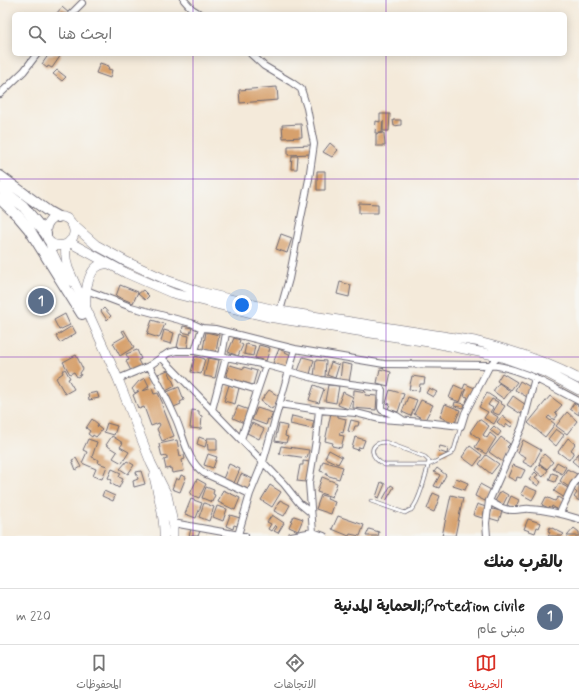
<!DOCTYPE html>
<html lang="ar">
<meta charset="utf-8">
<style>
:root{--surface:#fff;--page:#f6f6f6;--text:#222;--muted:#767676;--line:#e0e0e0;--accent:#d93025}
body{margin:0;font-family:Mynerve,"Playpen Sans Arabic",sans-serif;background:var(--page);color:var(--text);direction:rtl}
.you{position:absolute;left:242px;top:305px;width:14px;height:14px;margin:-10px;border:3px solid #fff;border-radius:50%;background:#1a73e8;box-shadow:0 0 0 6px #1a73e833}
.badge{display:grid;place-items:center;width:26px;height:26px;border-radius:50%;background:var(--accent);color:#fff;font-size:13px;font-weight:700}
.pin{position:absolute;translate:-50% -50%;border:2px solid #fff;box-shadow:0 1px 4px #0006}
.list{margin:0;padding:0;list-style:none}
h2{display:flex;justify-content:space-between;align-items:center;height:52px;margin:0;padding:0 16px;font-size:17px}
h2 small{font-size:13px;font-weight:400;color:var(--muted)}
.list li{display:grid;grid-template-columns:26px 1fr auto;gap:12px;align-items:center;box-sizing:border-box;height:56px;padding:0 16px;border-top:1px solid var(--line)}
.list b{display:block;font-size:15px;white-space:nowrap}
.list p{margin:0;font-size:13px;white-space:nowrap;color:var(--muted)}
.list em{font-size:13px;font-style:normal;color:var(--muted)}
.icon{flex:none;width:22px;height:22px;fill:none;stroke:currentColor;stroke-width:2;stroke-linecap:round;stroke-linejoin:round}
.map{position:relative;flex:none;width:579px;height:536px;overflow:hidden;direction:ltr}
.search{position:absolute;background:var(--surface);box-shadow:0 2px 10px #0003;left:12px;right:12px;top:12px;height:44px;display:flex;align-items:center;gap:10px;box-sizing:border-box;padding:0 14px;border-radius:6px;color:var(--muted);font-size:15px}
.sheet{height:108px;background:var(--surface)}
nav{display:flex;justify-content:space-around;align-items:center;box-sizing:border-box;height:56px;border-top:1px solid var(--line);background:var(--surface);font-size:11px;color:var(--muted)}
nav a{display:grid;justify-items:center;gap:2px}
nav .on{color:var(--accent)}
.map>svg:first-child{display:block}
.building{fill:#d7a16d}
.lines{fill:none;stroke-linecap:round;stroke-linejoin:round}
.service-casing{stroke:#6c6873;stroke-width:4.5}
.minor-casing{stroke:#6c6873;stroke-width:8}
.primary-casing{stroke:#6c6873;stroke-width:10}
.trunk-casing{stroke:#6c6873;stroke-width:12}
.service{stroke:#fff;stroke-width:3}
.minor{stroke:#fff;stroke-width:6}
.primary{stroke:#fff;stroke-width:9}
.trunk{stroke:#fff;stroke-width:10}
.grid{fill:none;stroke:#7b2cbf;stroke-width:1;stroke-opacity:0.55}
</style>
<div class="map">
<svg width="579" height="536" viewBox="0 0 579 536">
<rect width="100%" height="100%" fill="#f6f6f2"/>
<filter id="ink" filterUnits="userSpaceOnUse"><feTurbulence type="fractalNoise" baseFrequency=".025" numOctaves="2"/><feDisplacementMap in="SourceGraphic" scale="8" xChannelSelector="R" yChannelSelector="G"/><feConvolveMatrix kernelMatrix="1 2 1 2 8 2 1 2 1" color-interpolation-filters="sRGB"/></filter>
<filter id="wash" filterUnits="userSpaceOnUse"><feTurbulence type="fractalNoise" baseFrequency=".012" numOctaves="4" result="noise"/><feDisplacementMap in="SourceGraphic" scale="16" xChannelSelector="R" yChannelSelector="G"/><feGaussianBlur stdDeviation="0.9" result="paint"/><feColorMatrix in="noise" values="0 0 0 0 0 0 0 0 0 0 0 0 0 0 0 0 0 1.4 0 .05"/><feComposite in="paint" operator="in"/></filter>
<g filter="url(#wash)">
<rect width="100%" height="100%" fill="#f4eada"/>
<g id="blocks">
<!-- building -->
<path class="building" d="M62,7L70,14H56Z
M49,54H60L61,55L52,68L48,66L47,68L42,64Z
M100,63L109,66L108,69L112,70L110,78L96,73Z
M57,70L66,77L62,81L53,74Z
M277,87L278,100L240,103L239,90Z
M380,114H390L389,131H383V121L382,133H384L385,146H376V134L382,133H375L376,121L380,122Z
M393,120H401V125L394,126Z
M301,124L302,137L283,138L282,125Z
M330,143L338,150L332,157L323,152Z
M311,145V154L288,155V146Z
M292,156H298L297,169H291Z
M317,171H325V190H317Z
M359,203L378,204V213H359Z
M281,234L292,238L287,253L276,249Z
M340,282L351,285L349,297L337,294Z
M120,285L138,292L133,303L116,296Z
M143,290L149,296L145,300L138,294Z
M104,308L111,316L107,320L101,311Z
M65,314L70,325L59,330L54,320Z
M152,320L165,324L159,338L147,334Z
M72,326L76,333L60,343L56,336Z
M183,326L192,328L190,334L182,332Z
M124,330L134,347L120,356L113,343L125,336L122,331Z
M164,330L174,333L171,344L161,341Z
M206,332L219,335L216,352L203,349Z
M180,334L189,336L187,349L177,347Z
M234,338L240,340L239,343L243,345L238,356L228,352Z
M246,344L255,346L253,356L244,354Z
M259,345L270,348L266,361L255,358Z
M279,349L293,356L288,369L273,363Z
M137,350L141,359L138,360L141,366L131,371L126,361L129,360L126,354Z
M76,355L83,369L80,373L81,375L77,377L74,372L70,374L63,362Z
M195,356L205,359L201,374L191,372Z
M303,357L314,360L310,374L298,371Z
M208,358L219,360L215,378L204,376Z
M316,360L326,361L325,377L314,376Z
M331,362L339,365L335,378L327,375Z
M342,363L352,365L349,382L340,380Z
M230,365L244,369V367L257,371L253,385L226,377Z
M65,369L70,378L68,379L74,389L65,394L56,378L63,373L62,371Z
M380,369L391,372L388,386L377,383Z
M168,370L175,386L166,391L158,374Z
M502,373L517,382L511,390L497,381Z
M412,376L425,378L424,384H420L419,391L409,389Z
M145,378L149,386L143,391L152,388L154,394L158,393L163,404L162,405L174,436L162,441L157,429L160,425L159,423L151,426L144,407L139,409L138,408L133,395L139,391L135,393L132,389L139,381Z
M520,381L532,388L527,397L515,390Z
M499,383L510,391L504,399L493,391Z
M465,384L475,388L469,404L466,402L468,397L464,396L466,390L465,389L460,402L449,398L454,385L463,389Z
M229,385L239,388L235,404L224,401Z
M314,385L324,389L319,403L309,400Z
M328,385L339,386L336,403L325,401Z
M179,387L184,400L180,402L181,404L174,407L167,392Z
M429,388L437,392L433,397L426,393Z
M269,390L280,397L272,409L261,401Z
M354,390L366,392L365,395L377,396L376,410L353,408Z
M390,390L404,394L398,412L388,409L390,404L386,403Z
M97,392L99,398L89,400L88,394Z
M343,392L353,397L348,409L338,405Z
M487,393L501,402L500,403L505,406L499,415L492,412L498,402L492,399L488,405L493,408L490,412L498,417L494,424L484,418L488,412L479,407Z
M513,396L526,405L521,414L507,405Z
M550,396L562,405L555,413L558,415L554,420L549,416L547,418L555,424L545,437L528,423Z
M408,397L417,400L411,416L402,412Z
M421,400L433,405L425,420L414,414Z
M455,402L465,404L464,408L454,406Z
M574,403L579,406V415L570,409Z
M445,404L460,410L455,423L440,417Z
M238,406L249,410L244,423L233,418Z
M257,408L273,413L270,420L268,419L266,425L252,420Z
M192,410L199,411V415L202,416L201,429L190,428Z
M567,412L577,421L567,434L556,426Z
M331,413L338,415V417L346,419L343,433L340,432L339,435L344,436L341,448L332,446L333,443L325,441Z
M292,416L314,421L312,429L290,424Z
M502,416L513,424L511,427L507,424L504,428L497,422Z
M92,419L98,424L97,426L102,430L96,437L93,435L92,437L88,434L90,431L86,428Z
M479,419L489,426L483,435L487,438L490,433L496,438L486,454L475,447L480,439L470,432Z
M351,420L359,422L358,426H355L353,432L348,431Z
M107,423L117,426L114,435L104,432Z
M252,423L264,429L259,439L247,433Z
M279,424L287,426L285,436L288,437L286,443L275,441Z
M494,426L501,432L498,436L490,430Z
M556,429L564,435L556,446L548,439Z
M112,436L123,443L120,447L129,452L122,463L113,458L117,452L106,445Z
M199,437L207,440L205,447L197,444Z
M355,437L365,440L362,448L359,447L358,450L352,448Z
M501,437L510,444L507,447L511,450L503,462L489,452Z
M207,438H217V450H208Z
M568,438L575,444L571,450L574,452L569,460L558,452Z
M88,439L97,442L92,457L99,460L98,463L107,466L102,479L93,476L96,469L82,463L87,452L83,450Z
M177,440L180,456L184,455L185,459L182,460L184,471L172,473L171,468L166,469L164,460L167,459V456L162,457L159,444Z
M523,440L541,450L532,467L523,462L526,457L518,453Z
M281,446L309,450L307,458L279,454Z
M440,446L448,448L447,454L438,451Z
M470,446L482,455L474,466L462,457Z
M329,450L342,457L338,464L325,458Z
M579,453V467L572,461Z
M208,454L217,457L213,468L204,465Z
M544,454L553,462L547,469L539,463L541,460L540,459Z
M486,455L499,464L491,474L479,464Z
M76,458L81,467L76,470L72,460Z
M127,461L134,465L128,474L120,469Z
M303,461L310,462L306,482L297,481L300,465H303Z
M323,461L343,467L339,479L326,475L327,473L320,471Z
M557,462L566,467L562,474L553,469Z
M229,464L240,469L234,483L223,479Z
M539,464L548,470L543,477L535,470Z
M513,465L525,470L521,478L517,477L516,481L508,477Z
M437,468L446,475L439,488L434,486L440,475L434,472Z
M112,469L121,473L119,477L123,479L119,488L110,483L112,480L108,478Z
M567,469L579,475L569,487L560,481Z
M141,471L145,484L134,487L133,481L138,479L136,472Z
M535,472L538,475L535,477L541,482L538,486L529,480Z
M552,473L558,475L555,482L549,480Z
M241,474L253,479L248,489L237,484Z
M181,475L186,477L180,492L172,489L176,478L179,480Z
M322,477L337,483L332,497L317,492Z
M456,478L468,483L465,490L453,486Z
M197,479L206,484L199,498L190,494Z
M381,482L385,484L379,498L376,497Z
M579,482V501L574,497L577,493L573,489Z
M559,483L570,489L565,498L554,491Z
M480,484L491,490L485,501L475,496Z
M270,485L281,492L272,507L261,500Z
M391,485L394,487L386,501L383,499Z
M525,486L537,491L532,500L521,494Z
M206,487L214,490L213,494L215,495L212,502L202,498Z
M223,490L240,498L235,510L218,502Z
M104,491L115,496L113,501L102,496Z
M501,491L508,495L503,505L495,501Z
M433,493L440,496L434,512L427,509Z
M321,495L328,497L327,499L335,502L331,514L316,509Z
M451,495L463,498L455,536H442Z
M511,496L519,500L515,509L507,505Z
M546,497L555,501L558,497L564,501L558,510L552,506L551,509L542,505Z
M191,499L202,503L196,518L185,514Z
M280,500L290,505L284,516L274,511Z
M204,503L214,507L209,521L199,517Z
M477,504L486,507L482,518L473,515Z
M217,506L227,509L223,521L213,517Z
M492,509L502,511L499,521L489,518Z
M230,515L240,518L237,526L234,525L233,529L226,526Z
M272,515L284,523L278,533L274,531L277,527L275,525L271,531L268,529L271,524L267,522Z
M294,516L303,519L298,531L289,527Z
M338,516L364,525L360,536L350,534L349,536L332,529Z
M528,519L541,523L539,528L537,527L535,533L524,529Z
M550,527L564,534L562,536H548L550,532L548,531Z
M574,528L579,532V536H567Z
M191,529L200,531L198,536H189Z
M369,529L379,532L378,536H366Z"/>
</g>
</g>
<g filter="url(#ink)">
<use href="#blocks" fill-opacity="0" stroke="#6c6873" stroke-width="1"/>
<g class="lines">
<defs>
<path id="service" d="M371,501L405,513C406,512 410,510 411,510C419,503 427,472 429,461L425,457L385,442C367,443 370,459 385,465H428L435,462L451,454L454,450L461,426"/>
<path id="minor" d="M184,0L192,9L200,14
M71,14L82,3
M251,54L264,66L291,82L301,89L307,108L314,144L309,179L299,228L289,279L280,311
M0,94L24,71L37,54
M86,290L131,307L191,323L202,328L215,329L295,349L384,364L490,365L500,355
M195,351L202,328
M222,356L226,333
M161,357L284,484L299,503L311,513
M149,366C159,383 168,401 176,419C184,437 187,461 204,473L250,494
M118,379L149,366L168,353L176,351H195L266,365L321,380L380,388L382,390L381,408L382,410L397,416L403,420
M221,379L257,390
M279,404L319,410L356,413L380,419L425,422L461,426L465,413L490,365C522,368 551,387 579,401
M212,410L226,357
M241,439L266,365
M489,501C497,506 505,511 515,510C520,510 525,508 530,509C547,510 563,514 579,519
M560,513L573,485L579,477
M173,523L245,536
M313,532L309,483L316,440L319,410
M238,535L250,494L263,462L295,349
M291,536L313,532L324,536
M487,536L486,523L489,501L522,427L535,378"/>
<path id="primary" d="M72,224L96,245L125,261L169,281L200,292L280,311L475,341C512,350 545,361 579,379
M50,242L52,252L67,283
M69,242L126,273L172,293L268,317L435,343L499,356L547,373L579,390
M67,244C39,254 40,212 63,217C72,219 77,231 72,239C69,242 67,243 66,246C65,253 66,261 68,268L118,379L151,463L167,495L173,523V536
M86,304C85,289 89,261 109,264
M154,476C158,496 165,516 164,536"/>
<path id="trunk" d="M0,176L49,212L58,217
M0,188L23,206L46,234
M0,199L18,216L29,229L82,314"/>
</defs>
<!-- service casing -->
<use href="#service" class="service-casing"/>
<!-- minor casing -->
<use href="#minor" class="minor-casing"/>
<!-- primary casing -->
<use href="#primary" class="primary-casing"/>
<!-- trunk casing -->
<use href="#trunk" class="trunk-casing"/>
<!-- service -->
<use href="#service" class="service"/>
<!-- minor -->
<use href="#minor" class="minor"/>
<!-- primary -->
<use href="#primary" class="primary"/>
<!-- trunk -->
<use href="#trunk" class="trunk"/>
</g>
</g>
<!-- grid -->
<path class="grid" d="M193,0V14M386,0V14M193,54V536M386,54V536M0,179H579M0,357H579"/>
</svg>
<div class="you"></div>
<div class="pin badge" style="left:41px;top:301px;background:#5c6f8a">1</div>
<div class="search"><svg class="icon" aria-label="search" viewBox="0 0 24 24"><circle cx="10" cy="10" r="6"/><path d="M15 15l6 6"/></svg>ابحث هنا</div>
</div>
<section class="sheet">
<h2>بالقرب منك<small></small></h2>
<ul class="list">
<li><span class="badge" style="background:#5c6f8a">1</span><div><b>Protection civile;الحماية المدنية</b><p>مبنى عام</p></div><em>220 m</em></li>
</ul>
</section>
<nav>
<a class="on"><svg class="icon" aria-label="map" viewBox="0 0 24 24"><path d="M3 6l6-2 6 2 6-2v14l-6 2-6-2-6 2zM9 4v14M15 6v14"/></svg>الخريطة</a>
<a><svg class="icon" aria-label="directions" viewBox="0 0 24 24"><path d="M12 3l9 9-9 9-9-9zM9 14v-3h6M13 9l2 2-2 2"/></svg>الاتجاهات</a>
<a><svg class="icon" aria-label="saved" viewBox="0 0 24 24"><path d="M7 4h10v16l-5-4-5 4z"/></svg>المحفوظات</a>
</nav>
